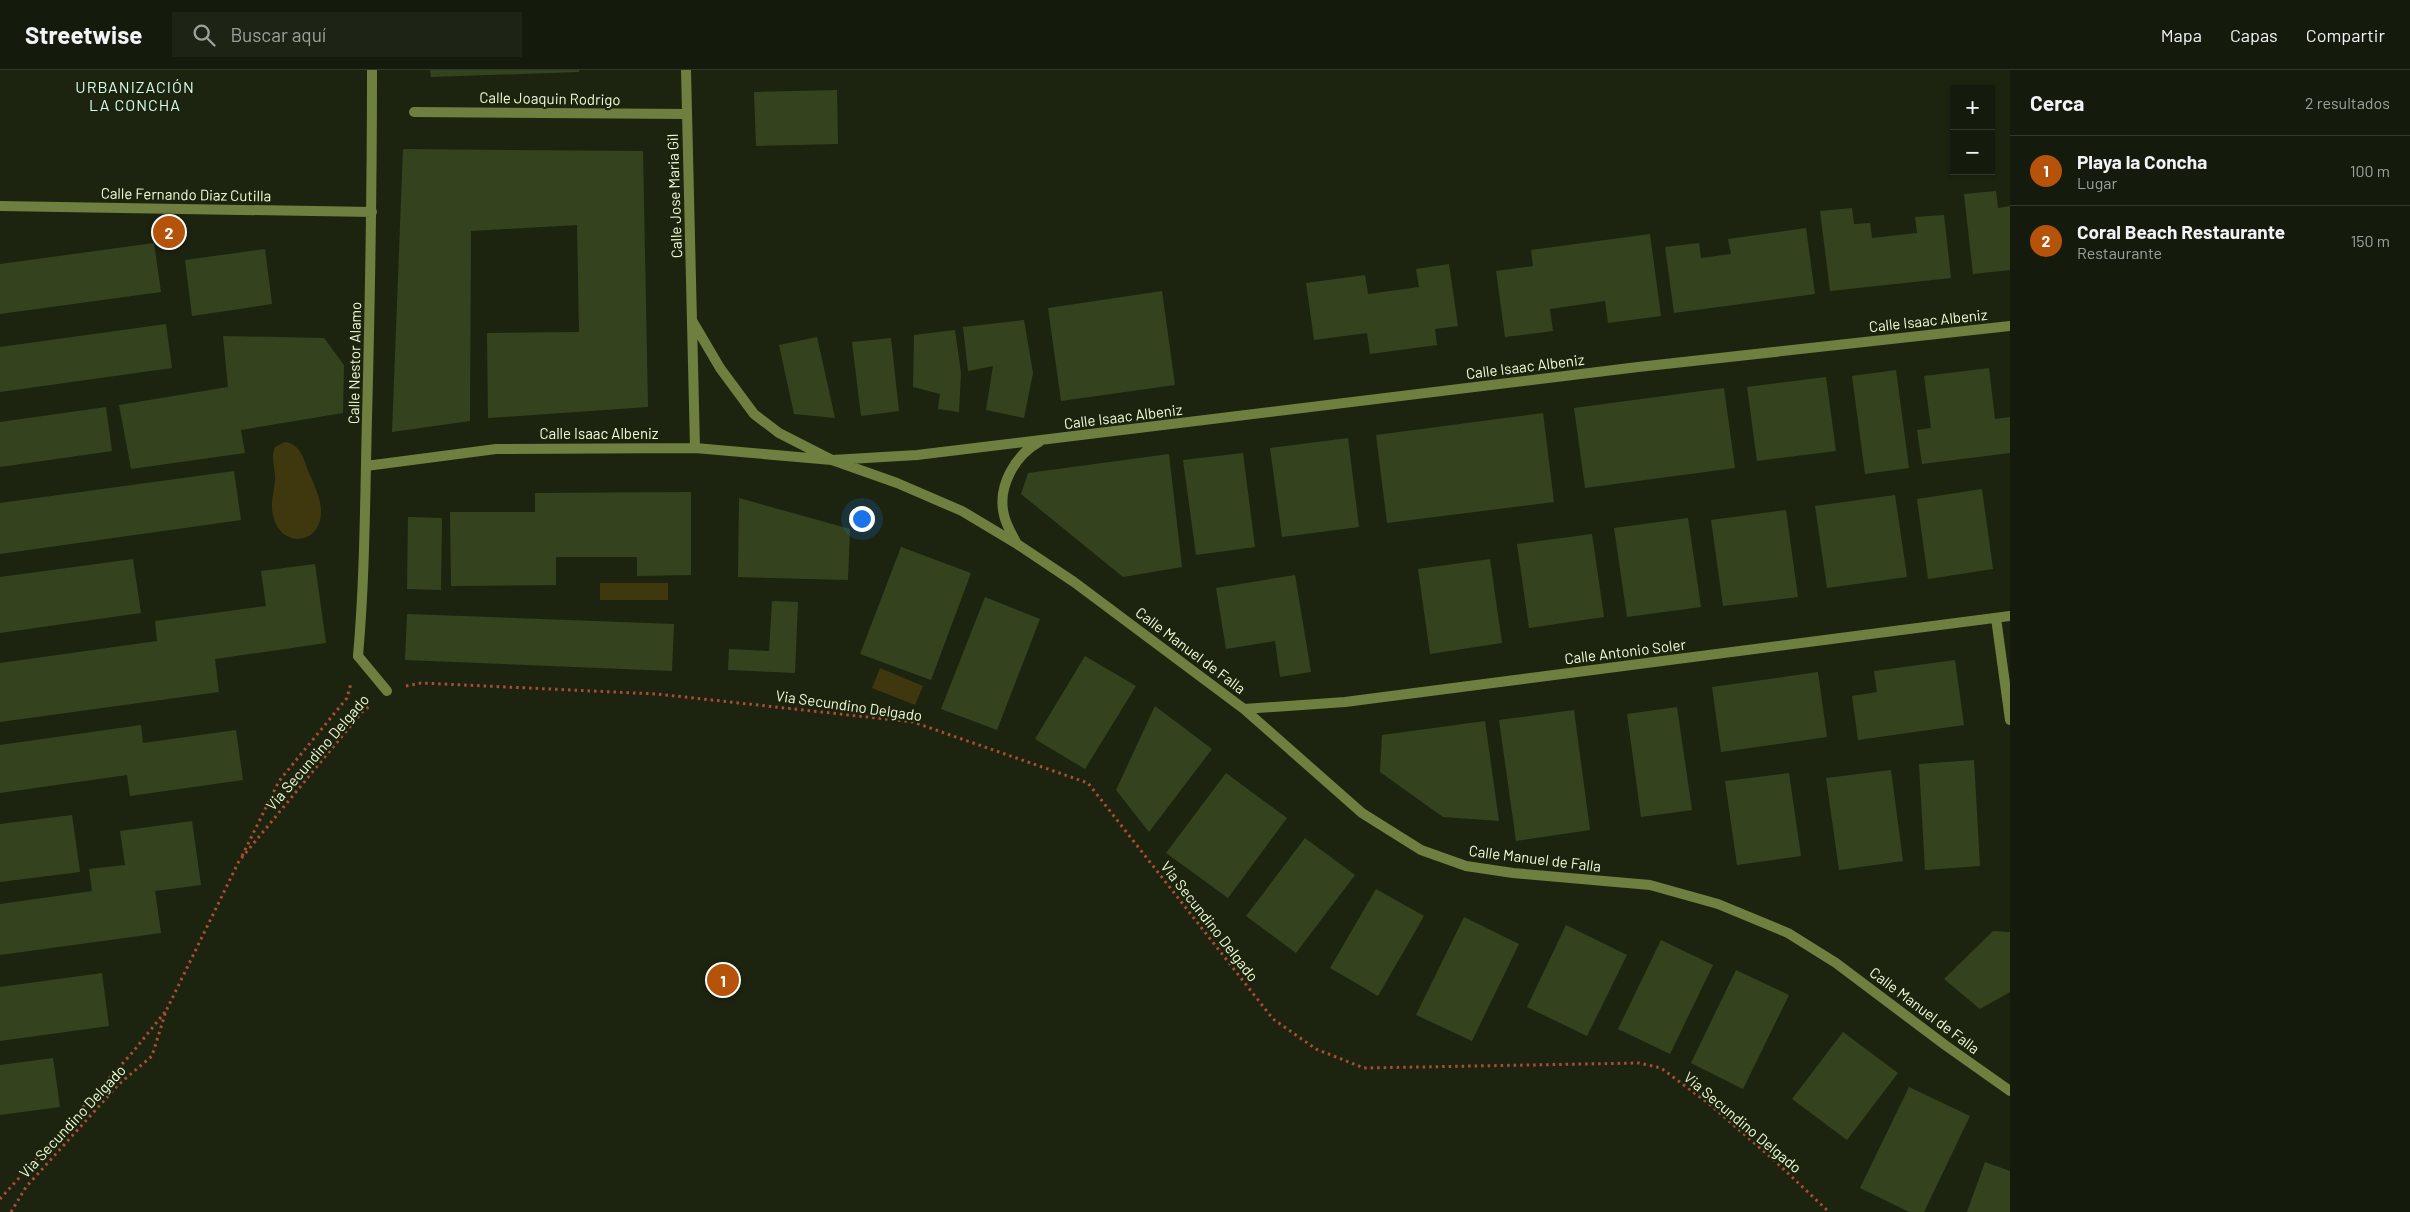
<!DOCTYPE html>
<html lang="es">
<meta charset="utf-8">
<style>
:root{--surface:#151b0c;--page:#1e2415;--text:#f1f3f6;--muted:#9da19d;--line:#34392d;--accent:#b45309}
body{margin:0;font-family:Barlow,sans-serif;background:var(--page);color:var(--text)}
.controls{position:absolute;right:15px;top:15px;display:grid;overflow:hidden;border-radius:0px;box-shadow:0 1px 4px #0004}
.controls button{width:45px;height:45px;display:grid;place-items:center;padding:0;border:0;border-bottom:1px solid var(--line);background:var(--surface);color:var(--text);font:25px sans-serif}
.you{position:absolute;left:861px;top:448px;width:18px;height:18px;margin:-12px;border:4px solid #fff;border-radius:50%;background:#1a73e8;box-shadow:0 0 0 8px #1a73e833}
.badge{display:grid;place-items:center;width:32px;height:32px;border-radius:50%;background:var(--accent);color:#fff;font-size:16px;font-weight:700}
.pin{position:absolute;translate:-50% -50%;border:2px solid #fff;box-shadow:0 1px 5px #0006}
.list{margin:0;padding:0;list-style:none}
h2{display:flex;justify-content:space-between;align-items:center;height:65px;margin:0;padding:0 20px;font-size:21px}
h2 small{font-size:16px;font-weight:400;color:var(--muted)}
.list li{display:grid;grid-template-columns:32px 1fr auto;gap:15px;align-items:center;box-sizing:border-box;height:70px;padding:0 20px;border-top:1px solid var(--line)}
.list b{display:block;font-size:19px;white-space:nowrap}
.list p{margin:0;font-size:16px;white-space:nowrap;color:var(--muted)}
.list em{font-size:16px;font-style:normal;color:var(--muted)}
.icon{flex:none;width:28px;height:28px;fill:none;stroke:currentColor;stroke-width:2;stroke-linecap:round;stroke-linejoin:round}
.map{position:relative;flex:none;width:2010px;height:1142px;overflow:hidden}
header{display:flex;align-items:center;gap:30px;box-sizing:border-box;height:70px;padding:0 25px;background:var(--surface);border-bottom:1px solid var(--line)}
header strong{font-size:24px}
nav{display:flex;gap:28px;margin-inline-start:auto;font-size:18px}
.search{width:350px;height:45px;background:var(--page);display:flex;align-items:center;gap:12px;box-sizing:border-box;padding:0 18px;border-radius:0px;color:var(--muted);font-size:19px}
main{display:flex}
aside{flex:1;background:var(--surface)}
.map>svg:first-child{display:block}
.water{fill:#3f380e}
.building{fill:#34431e}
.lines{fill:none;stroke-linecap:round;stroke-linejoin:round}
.path{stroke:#ae4a38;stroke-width:3;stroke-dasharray:2.5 4;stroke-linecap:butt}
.pedestrian{stroke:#6f7f3f;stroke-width:10}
.minor{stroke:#6f7f3f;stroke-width:10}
.labels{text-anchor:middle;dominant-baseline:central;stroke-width:4.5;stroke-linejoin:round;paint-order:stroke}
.street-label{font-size:15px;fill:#effcd6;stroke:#1c2410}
.neighbourhood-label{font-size:16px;letter-spacing:1px;fill:#d8fced;stroke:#1c2410}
</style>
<header>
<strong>Streetwise</strong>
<div class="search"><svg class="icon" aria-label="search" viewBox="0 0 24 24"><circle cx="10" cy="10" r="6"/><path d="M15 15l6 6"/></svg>Buscar aquí</div>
<nav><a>Mapa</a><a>Capas</a><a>Compartir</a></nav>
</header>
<main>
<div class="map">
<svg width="2010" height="1142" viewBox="0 0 2010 1142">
<rect width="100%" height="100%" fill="#1c2410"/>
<!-- water -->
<path class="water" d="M285,372C301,374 304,390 309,403C314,414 320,427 321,439C323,475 280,480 273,445C270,433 274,422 275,411C276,398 270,389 275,377Z
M600,513H668V530H600Z
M880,598L923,616L915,635L872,618Z"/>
<!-- building -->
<path class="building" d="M430,0H579V2L431,7Z
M837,20L838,74L756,76L754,22Z
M403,79L643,81L648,337L488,348L487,263L579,262L577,155L471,161L470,351L392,362Z
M1996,121L1998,138L2010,136V200L1973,204L1964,124Z
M1852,138L1854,154L1870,153L1872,168L1917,163L1915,147L1944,145L1951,208L1830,221L1820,141Z
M1806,158L1815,224L1674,243L1665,177L1699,173L1701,188L1731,184L1728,169Z
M1650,164L1661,246L1608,253L1605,231L1550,239L1553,261L1505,267L1496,201L1533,196L1531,180Z
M154,173L161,222L0,244V194Z
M265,179L272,234L192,246L185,190Z
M1449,194L1458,256L1435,259L1437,275L1370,284L1367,263L1314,270L1306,213L1365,205L1368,224L1419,217L1416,199Z
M1162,221L1175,315L1061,331L1048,238Z
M1024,250L1033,303L1024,348L986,340L993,296L968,301L963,257Z
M166,254L172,298L0,322V277Z
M955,260L961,303L959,342L938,339L940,324L913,317L914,265Z
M223,266L324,268L344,295L343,343L241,360L245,383L131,399L119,335L228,317Z
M817,267L835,348L794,344L779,275Z
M891,268L899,341L861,346L852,272Z
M1989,298L1995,349L2010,347V383L1922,394L1917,360L1931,358L1924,306Z
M1896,300L1909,398L1865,404L1852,306Z
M1826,307L1836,381L1757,391L1747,317Z
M1724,318L1735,398L1585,418L1574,338Z
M106,337L112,381L0,397V352Z
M1543,343L1554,432L1387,453L1376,365Z
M1348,368L1359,457L1282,467L1270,378Z
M1243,383L1255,477L1196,485L1183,390Z
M1169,384L1182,497L1123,507L1021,424L1028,403Z
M234,401L241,450L0,484V433Z
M1982,419L1993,499L1928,509L1917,429Z
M691,422V505L637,506V487H556V515L451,516L450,442H535V423Z
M1895,425L1907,507L1827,518L1815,436Z
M739,428L850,459L848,510L738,507Z
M1786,440L1798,527L1723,536L1711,450Z
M408,447L442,448L441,520L407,519Z
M1688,448L1701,537L1627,547L1614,458Z
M1592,464L1604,547L1529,558L1517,474Z
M901,477L971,503L931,610L860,584Z
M133,489L141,543L0,563V507Z
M1490,489L1502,573L1430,584L1418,499Z
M315,494L326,573L215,589L219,622L0,652V593L157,571L155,551L266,536L261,501Z
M1295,505L1311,602L1280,607L1275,571L1226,579L1216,518Z
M985,527L1040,549L997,660L941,639Z
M772,531L798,532L795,603L728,600L729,579L769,581Z
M407,544L674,554L672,601L405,590Z
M1085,586L1136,616L1085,699L1035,669Z
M1955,590L1964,655L1858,670L1852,626L1877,622L1874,601Z
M1818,602L1827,667L1721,682L1712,617Z
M1155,636L1212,679L1149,762L1116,720Z
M1677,637L1692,740L1641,747L1627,644Z
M1574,640L1590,760L1516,771L1499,650Z
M1485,651L1499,751L1443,747L1380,702L1382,665Z
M141,655L143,673L236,660L243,710L130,726L127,705L0,723V675Z
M1974,690L1980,796L1925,800L1919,694Z
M1891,700L1903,791L1839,800L1826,708Z
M1226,703L1287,748L1228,828L1166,783Z
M1789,703L1801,786L1737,795L1725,711Z
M72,745L80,802L0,812V754Z
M192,751L201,815L155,821L161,863L0,885V834L92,821L89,799L125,795L120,761Z
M1305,768L1355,805L1296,883L1246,846Z
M1376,819L1424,846L1378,926L1330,898Z
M1464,847L1519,874L1472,971L1416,945Z
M1566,855L1627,885L1587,966L1527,937Z
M1993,861L2010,862V922L1980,939L1944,909Z
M1661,870L1713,895L1670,984L1618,959Z
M1736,900L1789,925L1743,1019L1691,993Z
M102,903L109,956L0,971V917Z
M1843,962L1898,1003L1847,1070L1792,1029Z
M53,988L60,1037L0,1045V995Z
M1909,1017L1970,1046L1924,1142H1909L1860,1118Z
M1985,1092L2010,1101V1142H1967Z"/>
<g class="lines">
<!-- path -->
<path class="path" d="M406,616L421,613L657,624L913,652L1088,713L1273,949L1316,979L1364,998L1639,993L1661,998L1708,1033L1775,1091L1829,1142
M242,786L279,711L347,628L351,613
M0,1129L132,983L165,942
M11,1142L26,1117L119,1014L152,986L166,941L239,791L362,642L371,635"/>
<!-- pedestrian -->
<path class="pedestrian" d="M358,586L387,621"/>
<!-- minor -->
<path class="minor" d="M686,0L695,378
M414,42L687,44
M0,136L372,142
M693,252L720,298L754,344L779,363L832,390L897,413L962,441L1017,474L1074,512L1244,639L1362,743L1421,780L1466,796L1513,803L1650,815L1718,834L1788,863L1836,893L1945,975L2010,1021
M366,396L496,379L695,378L832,390L917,385L1638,297L2010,256
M1017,474C1012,464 1006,455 1004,445C997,417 1015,385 1039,372
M1996,548L2010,650
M358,586C365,507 365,427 367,348C370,232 372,116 372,0
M1244,639L1345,632L2010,546"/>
</g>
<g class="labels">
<!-- street labels -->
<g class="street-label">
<text transform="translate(550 28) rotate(1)">Calle Joaquin Rodrigo</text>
<text transform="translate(186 124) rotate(1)">Calle Fernando Diaz Cutilla</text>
<text transform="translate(674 126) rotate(-92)">Calle Jose Maria Gil</text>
<text transform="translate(1928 250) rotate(-6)">Calle Isaac Albeniz</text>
<text transform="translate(354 293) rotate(-89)">Calle Nestor Alamo</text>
<text transform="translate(1525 296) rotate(-7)">Calle Isaac Albeniz</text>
<text transform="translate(1123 346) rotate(-7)">Calle Isaac Albeniz</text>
<text x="599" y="363">Calle Isaac Albeniz</text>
<text transform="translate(1191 580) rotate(37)">Calle Manuel de Falla</text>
<text transform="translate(1625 581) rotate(-7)">Calle Antonio Soler</text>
<text transform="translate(849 635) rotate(8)">Via Secundino Delgado</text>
<text transform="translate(317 682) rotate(-49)">Via Secundino Delgado</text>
<text transform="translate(1535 788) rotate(7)">Calle Manuel de Falla</text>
<text transform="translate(1210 851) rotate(52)">Via Secundino Delgado</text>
<text transform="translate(1925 940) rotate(37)">Calle Manuel de Falla</text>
<text transform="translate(72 1051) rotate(-47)">Via Secundino Delgado</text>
<text transform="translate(1743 1052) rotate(40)">Via Secundino Delgado</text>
</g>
<!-- neighbourhood labels -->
<g class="neighbourhood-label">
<text x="135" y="16">URBANIZACIÓN<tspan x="135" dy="18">LA CONCHA</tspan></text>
</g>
</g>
</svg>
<div class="controls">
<button>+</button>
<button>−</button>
</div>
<div class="you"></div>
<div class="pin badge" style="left:723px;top:910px">1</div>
<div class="pin badge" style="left:169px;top:162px">2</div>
</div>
<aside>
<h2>Cerca<small>2 resultados</small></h2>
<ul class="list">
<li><span class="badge">1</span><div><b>Playa la Concha</b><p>Lugar</p></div><em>100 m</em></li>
<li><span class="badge">2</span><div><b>Coral Beach Restaurante</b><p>Restaurante</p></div><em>150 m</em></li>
</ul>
</aside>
</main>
